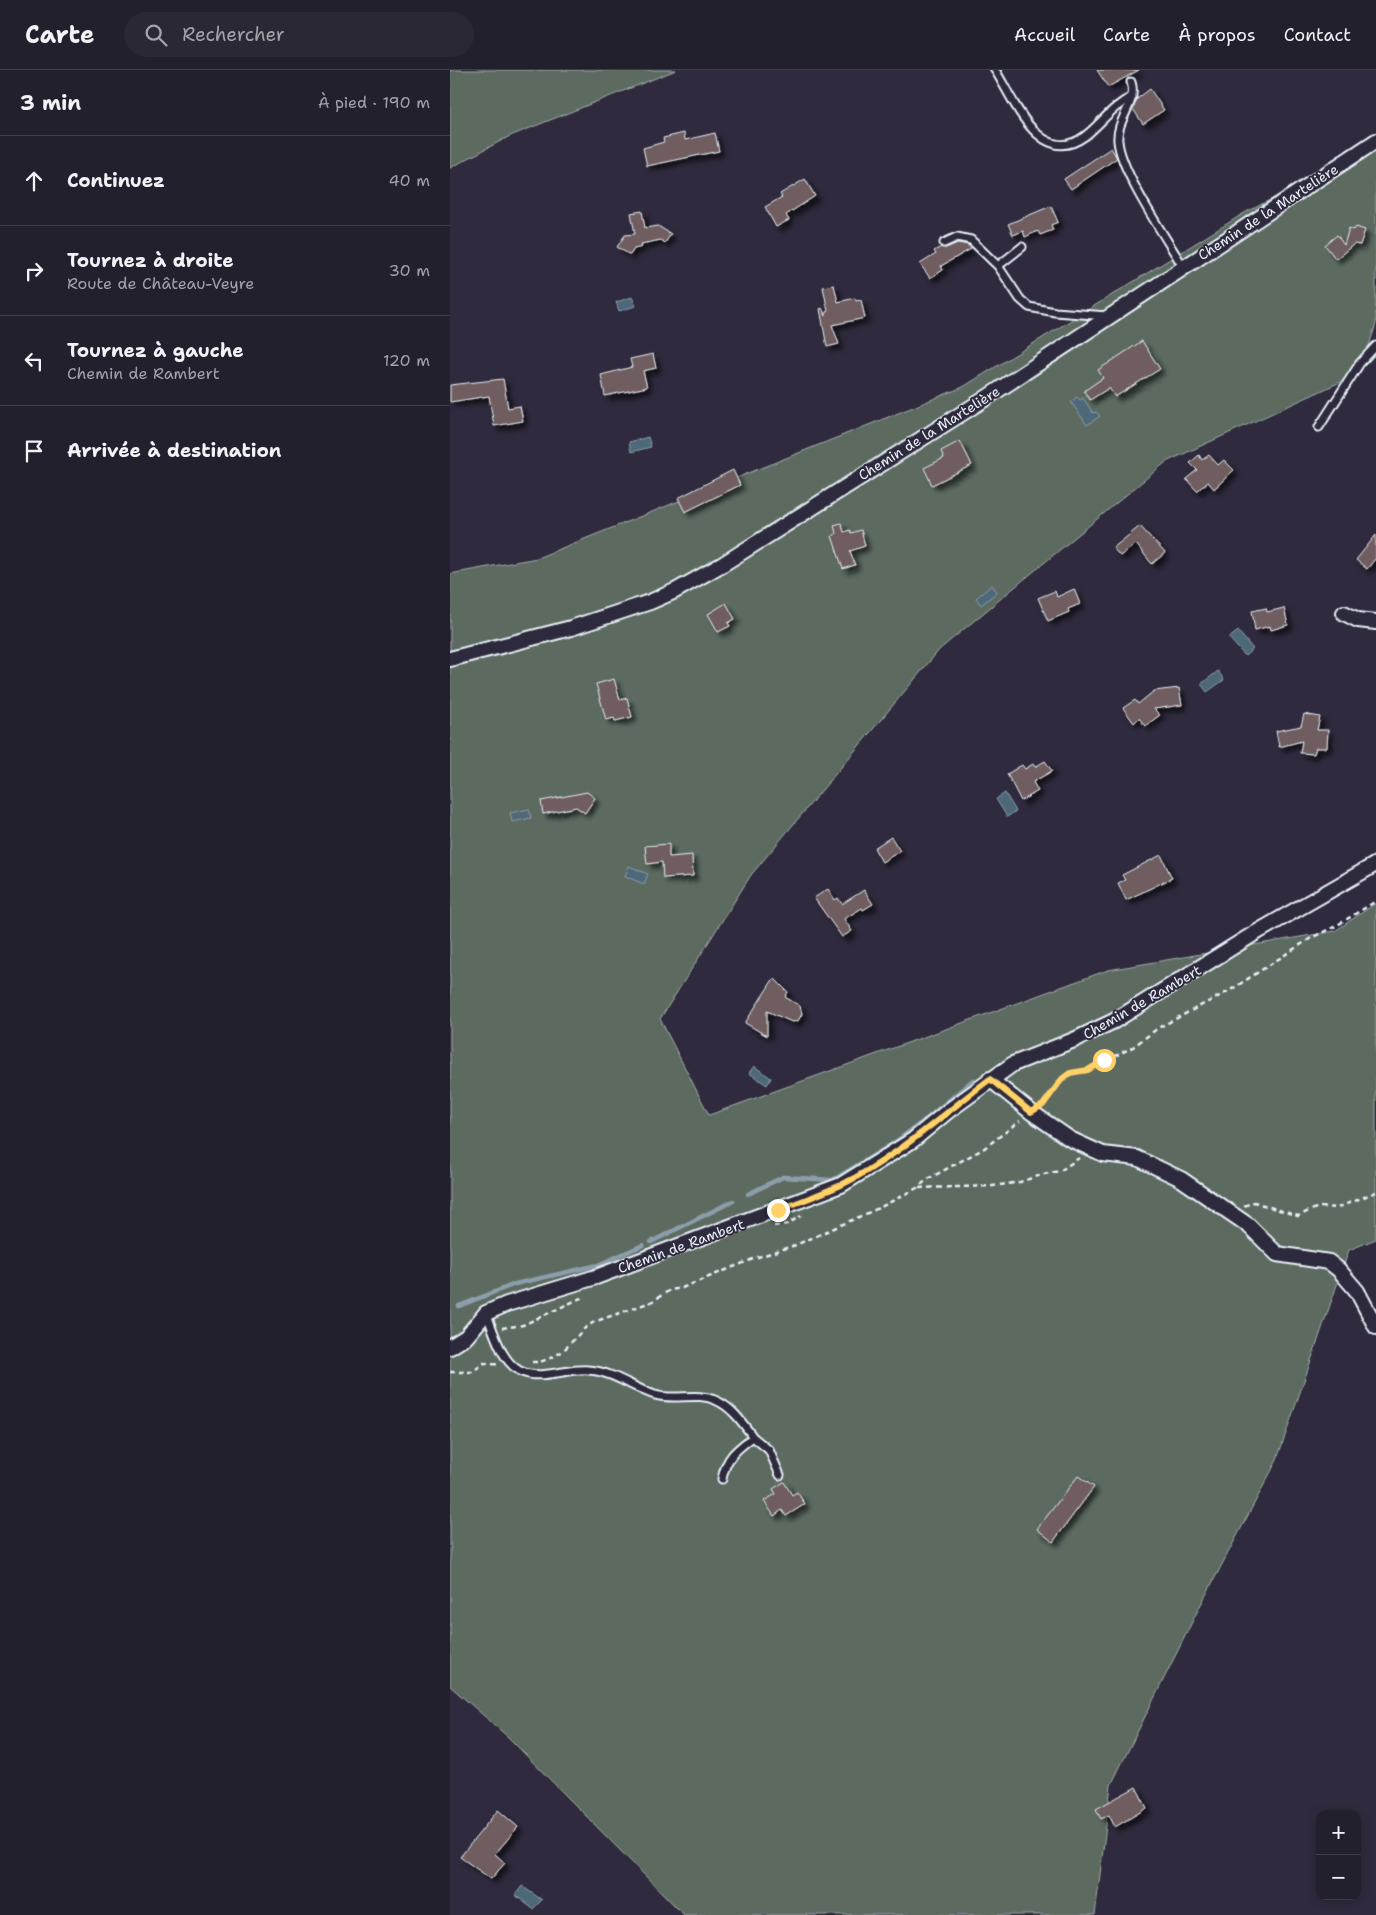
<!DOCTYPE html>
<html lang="fr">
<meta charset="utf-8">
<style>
:root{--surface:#23202e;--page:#2b2836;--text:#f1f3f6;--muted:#a3a3aa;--line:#403e4a}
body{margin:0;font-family:"Shantell Sans",sans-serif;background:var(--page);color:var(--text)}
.controls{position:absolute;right:15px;bottom:15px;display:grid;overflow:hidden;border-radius:10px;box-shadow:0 2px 12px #0003}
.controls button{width:45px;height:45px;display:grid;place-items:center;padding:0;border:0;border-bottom:1px solid var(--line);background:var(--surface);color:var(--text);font:25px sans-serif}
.stop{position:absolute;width:15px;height:15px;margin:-11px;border:4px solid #ffd166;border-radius:50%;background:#fff}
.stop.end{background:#ffd166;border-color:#fff;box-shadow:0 1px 5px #0008}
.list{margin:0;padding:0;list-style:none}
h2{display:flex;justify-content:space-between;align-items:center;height:65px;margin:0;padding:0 20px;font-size:21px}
h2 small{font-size:16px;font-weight:400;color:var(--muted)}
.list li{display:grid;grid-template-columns:32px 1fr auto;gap:15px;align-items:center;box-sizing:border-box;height:90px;padding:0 20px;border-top:1px solid var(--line)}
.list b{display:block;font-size:19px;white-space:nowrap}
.list p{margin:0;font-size:16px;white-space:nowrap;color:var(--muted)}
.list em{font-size:16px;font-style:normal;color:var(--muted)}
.icon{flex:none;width:28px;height:28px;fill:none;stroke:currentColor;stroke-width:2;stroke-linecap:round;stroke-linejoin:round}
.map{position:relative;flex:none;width:926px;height:1845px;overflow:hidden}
header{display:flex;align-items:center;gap:30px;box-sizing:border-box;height:70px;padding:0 25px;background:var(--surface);border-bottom:1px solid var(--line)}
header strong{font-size:24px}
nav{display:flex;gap:28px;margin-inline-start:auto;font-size:18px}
.search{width:350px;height:45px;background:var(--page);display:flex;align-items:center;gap:12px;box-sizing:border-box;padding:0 18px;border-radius:28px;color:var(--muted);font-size:19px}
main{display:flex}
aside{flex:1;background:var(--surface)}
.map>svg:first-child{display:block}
.green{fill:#5c6b61;stroke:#a2aeac}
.water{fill:#4e6778;stroke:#8c9eab}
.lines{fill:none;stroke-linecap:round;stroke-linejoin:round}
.stream{stroke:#8c9eab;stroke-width:4.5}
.building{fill:#705d5e;stroke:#e8f1f8;filter:url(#shadow)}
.lane-casing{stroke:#e8f1f8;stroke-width:11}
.street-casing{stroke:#e8f1f8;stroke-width:18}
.path{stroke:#e8f1f8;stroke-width:2.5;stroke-dasharray:5 4;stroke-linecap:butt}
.lane{stroke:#2f2a3d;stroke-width:7}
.street{stroke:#2f2a3d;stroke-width:14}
.route{stroke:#ffd166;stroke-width:6}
.labels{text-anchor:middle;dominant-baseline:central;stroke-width:4;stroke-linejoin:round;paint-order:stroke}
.street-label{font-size:14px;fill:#e8f1f8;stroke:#2f2a3d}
</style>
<header>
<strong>Carte</strong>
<div class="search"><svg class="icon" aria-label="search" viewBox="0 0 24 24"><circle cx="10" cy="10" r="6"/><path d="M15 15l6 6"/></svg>Rechercher</div>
<nav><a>Accueil</a><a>Carte</a><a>À propos</a><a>Contact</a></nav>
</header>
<main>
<aside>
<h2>3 min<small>À pied · 190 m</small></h2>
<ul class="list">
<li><svg class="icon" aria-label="ahead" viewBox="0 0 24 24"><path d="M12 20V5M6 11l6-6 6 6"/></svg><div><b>Continuez</b></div><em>40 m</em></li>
<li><svg class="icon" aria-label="right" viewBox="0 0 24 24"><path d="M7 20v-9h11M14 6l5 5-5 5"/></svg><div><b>Tournez à droite</b><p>Route de Château-Veyre</p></div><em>30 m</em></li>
<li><svg class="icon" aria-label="left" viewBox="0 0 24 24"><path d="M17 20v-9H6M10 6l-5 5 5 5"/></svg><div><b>Tournez à gauche</b><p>Chemin de Rambert</p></div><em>120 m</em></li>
<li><svg class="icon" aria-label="arrive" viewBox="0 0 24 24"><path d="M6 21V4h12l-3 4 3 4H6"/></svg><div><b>Arrivée à destination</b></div></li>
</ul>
</aside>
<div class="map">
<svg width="926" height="1845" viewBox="0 0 926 1845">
<defs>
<filter id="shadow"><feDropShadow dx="4.5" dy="4.5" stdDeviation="2.5" flood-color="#0009"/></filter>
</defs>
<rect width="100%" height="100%" fill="#2f2a3d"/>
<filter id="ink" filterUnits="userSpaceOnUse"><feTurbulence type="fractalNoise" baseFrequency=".02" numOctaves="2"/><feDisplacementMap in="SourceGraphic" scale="10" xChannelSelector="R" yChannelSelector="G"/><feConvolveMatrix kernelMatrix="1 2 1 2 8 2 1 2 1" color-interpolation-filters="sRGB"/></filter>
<g filter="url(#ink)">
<!-- green -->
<path class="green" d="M0,0H226L60,66L0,98Z
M926,77V254L910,303L716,392L490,579L301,805L210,949L259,1045L658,900L885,861L926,833V1169L899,1180L826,1392L748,1540L661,1715L645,1845H234L58,1667L0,1616V504L87,488L513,317L796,142Z"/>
<!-- water -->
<path class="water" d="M182,227L186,236L169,241L166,232Z
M627,327L630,330L633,328L643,343L646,342L650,346L637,355L621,332Z
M198,367L201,377L181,382L179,372Z
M542,515L547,522L531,535L526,528Z
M788,561L803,579L795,586L779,568Z
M768,601L774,610L757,622L751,614Z
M555,723L566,741L557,747L546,729Z
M79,739L81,748L62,752L60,743Z
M179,796L198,804L194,814L175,806Z
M304,996L321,1008L317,1015L299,1003Z
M72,1816L92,1830L83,1839L65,1825Z"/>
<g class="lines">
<!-- stream -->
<path class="stream" d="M298,1124L333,1107L383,1110L441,1075L479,1047L523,1010
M201,1172L283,1131
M9,1236L65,1214L148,1195L193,1175"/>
</g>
<!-- building -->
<path class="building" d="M647,0H689L658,17Z
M700,19L714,40L693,54L683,39L687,29Z
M234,63L235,70L265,63L269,81L197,96L193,78L214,72L213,68Z
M661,78L667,88L621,119L614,109Z
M355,109L365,126L336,145L339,150L326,157L315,137L332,127L330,124Z
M601,136L608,152L601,155L603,160L590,165L588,161L575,167L573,161L563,165L558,154Z
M192,141L195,158L208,156L221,164L215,173L211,170L191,174L192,177L184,179L180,185L167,177L175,165L185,164L181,143Z
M906,157L915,160L910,175L904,174L886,189L875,175L887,165L894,175L899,158L904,160Z
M508,173L518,175L521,179L491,196L493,200L480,208L470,194L486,184L484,181L491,177L496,178Z
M384,215L388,232L405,228L406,231L411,230L415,248L382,255L389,274L377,277L370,239L372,238L376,246V242L378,241L373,217Z
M692,271L710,299L665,327L659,318L640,330L634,321L653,308L648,300Z
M203,284L206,298L193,301L197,317L155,326L151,305L182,297L180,289Z
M53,309L58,338L70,336L73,351L44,356L39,326L0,332V315Z
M510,371L522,395L482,415L474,398L494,388L491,381Z
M749,385L752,390L759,385L768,395L774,390L784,400L764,419L758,412L747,421L736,409L747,400L740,393Z
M283,400L290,415L235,442L228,428Z
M391,453L394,462L400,460L401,463L411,460L415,476L400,481L405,495L393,499L382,466L386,464L384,455Z
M690,456L715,483L702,494L686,474L670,486L663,478Z
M926,465V488L917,499L906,490Z
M624,519L630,534L618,539L619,542L598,551L588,528L605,521L607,527Z
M276,533L285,549L278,553L280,556L268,562L258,544Z
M816,538L817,542L834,538L838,555L821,560L820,556L805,560L802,541Z
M164,609L170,630L177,628L182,647L165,651L164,648L156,650L146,614Z
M729,618L732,635L704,639L710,645L695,656L689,648L684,653L673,638L685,630L688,634L704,621Z
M854,644L870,647L867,660H878L877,678H866L864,684L850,683L852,671L829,677L826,661L851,656Z
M595,691L602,701L583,712L588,721L571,731L557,704L572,695L575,699L583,694L585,697Z
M137,722L145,728L135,743L126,737L93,744L91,731Z
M441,767L450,781L432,792L424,778Z
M219,774V787L242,785L243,806L213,808L212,792L197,794L195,776Z
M711,785L722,808L676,830L668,813L675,810L672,805Z
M378,819L385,830L388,828L392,834L414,820L423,834L413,840L412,838L394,849L402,861L392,867L364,828Z
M324,908L338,922L335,927L350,936L352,944L348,951L342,952L317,941V966L295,953Z
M628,1406L644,1417L603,1472L587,1459Z
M334,1412L342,1425L347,1422L355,1434L336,1446L332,1440L324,1446L314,1431L326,1424L323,1419Z
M686,1717L697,1738L665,1757L659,1745L651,1749L646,1739Z
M48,1740L68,1757L45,1784L55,1793L41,1809L10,1787Z"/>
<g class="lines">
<defs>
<path id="lane" d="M545,0C564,30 590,99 635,66C652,53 662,36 682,27
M681,12C688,33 666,49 668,71C671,103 716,168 734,198
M494,173L507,167L521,170L548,196L570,229L579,237L605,242L657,246
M548,196L572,177
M869,357L910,293L926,276
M36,1243C45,1263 50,1290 70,1301C90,1311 117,1298 138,1300C162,1301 183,1318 205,1325C225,1331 247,1322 265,1330C282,1337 292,1352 303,1367C286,1380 276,1387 272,1409
M303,1367L319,1380L330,1405"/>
<path id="street" d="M894,543L908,550L926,552
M0,589L121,558L200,532L225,521L273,494L530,332L926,71
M540,1009L581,1042L620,1069L653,1084L687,1088L731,1109L798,1155L827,1184L879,1192L889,1200L907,1221L926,1257
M0,1277L16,1267L36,1243L57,1234L146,1207L391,1115L463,1070L498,1041L563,994L624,970L664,951L802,865L926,794"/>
</defs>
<!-- lane casing -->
<use href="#lane" class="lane-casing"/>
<!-- street casing -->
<use href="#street" class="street-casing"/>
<!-- path -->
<path class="path" d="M593,1035L612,1009L620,1003L638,1000L683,977L708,958L779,921L861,868L886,856L926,831
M469,1118L543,1116L570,1112L594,1104L610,1101L629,1088
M794,1136L804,1132L848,1146L868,1137L887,1138L926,1122
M324,1156L337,1154L351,1146
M52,1258L73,1255L133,1227
M82,1292H90L103,1287L113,1281L135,1258L144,1252L201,1232L220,1220L232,1218L308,1187L346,1175L429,1138L467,1118L478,1109L533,1079L570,1051
M0,1302H22L34,1293L50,1295"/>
<!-- lane -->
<use href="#lane" class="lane"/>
<!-- street -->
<use href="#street" class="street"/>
</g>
</g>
<g class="lines" filter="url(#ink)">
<!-- route -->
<path class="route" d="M328,1140C349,1132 371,1124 391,1115C446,1088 492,1045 540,1009L581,1042L593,1035L612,1009L620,1003L638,1000L654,990"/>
</g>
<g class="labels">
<!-- street labels -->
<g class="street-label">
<text transform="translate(818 142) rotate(-33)">Chemin de la Martelière</text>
<text transform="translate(479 363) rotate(-32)">Chemin de la Martelière</text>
<text transform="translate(692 932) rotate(-30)">Chemin de Rambert</text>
<text transform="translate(231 1176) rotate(-20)">Chemin de Rambert</text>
</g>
</g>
</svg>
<div class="controls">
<button>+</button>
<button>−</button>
</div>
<div class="stop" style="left:654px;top:990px"></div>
<div class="stop end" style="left:328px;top:1140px"></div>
</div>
</main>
